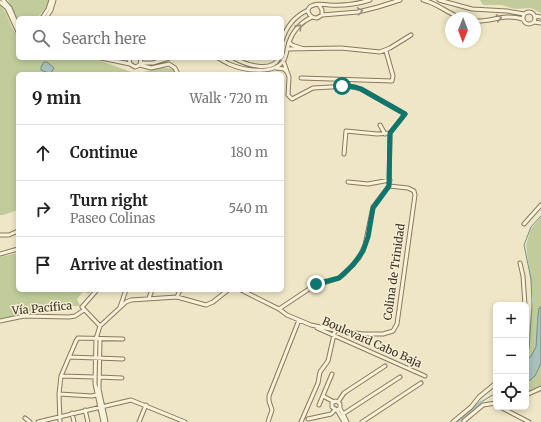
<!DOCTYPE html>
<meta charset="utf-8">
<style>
:root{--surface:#fff;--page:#f6f6f6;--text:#222;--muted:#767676;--line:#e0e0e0}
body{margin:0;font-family:Merriweather,serif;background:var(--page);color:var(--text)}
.controls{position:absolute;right:12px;bottom:12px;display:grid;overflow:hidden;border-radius:6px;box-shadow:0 2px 6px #0003}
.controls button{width:36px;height:36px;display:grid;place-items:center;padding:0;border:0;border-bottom:1px solid var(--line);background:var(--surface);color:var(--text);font:20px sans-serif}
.compass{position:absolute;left:445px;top:12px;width:36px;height:36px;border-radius:50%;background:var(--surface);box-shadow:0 2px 6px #0003;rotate:181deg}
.stop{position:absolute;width:12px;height:12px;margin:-9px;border:3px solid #0f766e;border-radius:50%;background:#fff}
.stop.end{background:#0f766e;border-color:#fff;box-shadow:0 1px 4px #0008}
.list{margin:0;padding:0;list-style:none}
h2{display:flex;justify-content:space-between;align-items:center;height:52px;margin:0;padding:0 16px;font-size:17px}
h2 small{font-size:13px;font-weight:400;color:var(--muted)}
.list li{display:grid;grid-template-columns:26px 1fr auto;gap:12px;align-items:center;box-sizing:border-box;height:56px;padding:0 16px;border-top:1px solid var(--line)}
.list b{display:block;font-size:15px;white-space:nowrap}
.list p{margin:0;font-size:13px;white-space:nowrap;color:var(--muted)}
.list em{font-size:13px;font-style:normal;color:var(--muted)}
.icon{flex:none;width:22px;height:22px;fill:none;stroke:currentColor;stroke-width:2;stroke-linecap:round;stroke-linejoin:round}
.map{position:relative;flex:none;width:541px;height:422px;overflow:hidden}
.search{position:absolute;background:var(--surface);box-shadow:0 2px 6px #0003;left:16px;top:16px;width:268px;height:44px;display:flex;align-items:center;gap:10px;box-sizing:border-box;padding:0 14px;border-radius:6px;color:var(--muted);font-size:15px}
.panel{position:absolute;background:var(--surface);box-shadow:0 2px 6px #0003;left:16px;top:72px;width:268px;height:220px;border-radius:6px}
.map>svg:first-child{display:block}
.green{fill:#c1cc9a}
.water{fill:#a8c1bc;stroke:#6e908b}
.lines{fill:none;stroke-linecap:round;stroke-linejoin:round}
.stream{stroke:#6e908b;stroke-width:1}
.canal{stroke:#a8c1bc;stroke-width:2.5}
.street-casing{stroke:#89785c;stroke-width:5}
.street{stroke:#f8f2da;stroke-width:3}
.oneway{stroke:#98907d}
.route{stroke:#0f766e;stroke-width:5}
.labels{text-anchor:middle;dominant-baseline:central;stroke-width:3;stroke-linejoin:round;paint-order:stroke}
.street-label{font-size:11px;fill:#392e20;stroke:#f5efd6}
</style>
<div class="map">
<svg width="541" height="422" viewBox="0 0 541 422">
<rect width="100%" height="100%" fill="#eee6c6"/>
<!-- green -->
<path class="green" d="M8,0H49L46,7L37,18H18V24L10,4Z
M480,0H541V13L531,8L515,9L501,5H483Z
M0,5C9,13 9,27 18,36V58H93L134,73C147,73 160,65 173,69L176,74H18V210L3,215H0Z
M541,217V392L526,397V347L533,301L526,245L531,229Z
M18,253V290H93L88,294L84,291L77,299L80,306H34L33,314L0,319V257Z"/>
<!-- water -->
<path class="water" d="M44,62H47L54,68L50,74L41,70V67Z
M541,306V363L535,376L529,381H526V361L531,356L536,347L538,315L539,308Z"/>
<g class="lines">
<!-- stream -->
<path class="stream" d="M526,352L529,349L532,306L531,279L524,245L531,227L541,216
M481,402L496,393"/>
<!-- canal -->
<path class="canal" d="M457,422L481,402"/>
<defs>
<path id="street" d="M3,0L10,8L18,27
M423,0C437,3 447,13 461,18
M439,0L472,9L507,11L524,14
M0,2L7,8L18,32
M319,5L322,10V15L317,18C308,18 304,7 314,5C318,3 325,5 329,5C343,6 357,4 370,0
M523 18a6 6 0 1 1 12 0a6 6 0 1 1-12 0Z
M322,15L358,12L378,7L400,0
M535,16L541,17
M42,18L48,9L51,0
M46,18L51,10L54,0
M475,21C493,22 503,13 523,19
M534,22L541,23
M282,41C286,27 295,16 308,10
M289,42L292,45L304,49
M287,49L341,48L380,52L390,48L411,35
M101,58L130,64
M129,58L130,64L135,67L140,65L141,58
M218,58C222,60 225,62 229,64C243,70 274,76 284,60C287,54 287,48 289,42C293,31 301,22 312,17
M234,58C246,65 272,73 279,58
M141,63H153L169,58
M140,65L151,68L169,64L175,68L178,74
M276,68L284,69L287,72
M301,78L392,81L393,76L386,51
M380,125L385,134
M344,154L346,131L377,134L390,133
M348,182L368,184L390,180
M524,224L541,205
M0,235H9L18,231
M0,254L18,249
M520,263L523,276L525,305
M97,290L82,307L100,326
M241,290L279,309L287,315L311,325L335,330L363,334H383L393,331L397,324L415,195L414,191L408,188L389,186
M177,297L180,290
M149,298L152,290
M120,307L126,290
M279,309L312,287L339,278L344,274L359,258L365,245L373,207L389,186L390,133L405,114L361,89L349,86L313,88L292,99L288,95L289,77L283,60
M0,321L24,316L69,317L75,316L84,310
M317,328L425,376
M100,339L99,389L106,422
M69,357L123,359
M61,376L95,377
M99,377L122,378
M59,394L92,396L96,395
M526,395L541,388
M323,396L334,402
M338,402L344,393L385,366
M319,405L332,374
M500,407L529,422
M340,408L347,422
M85,410L88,422
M337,410L340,408V404L338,402L335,401L332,403V407L337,410L344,422
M72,413L74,422
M343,414L400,377
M25,418L30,422
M308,419L331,414L335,410
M464,421L483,405L496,403
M38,422L131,400L185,422
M60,422L59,394L61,376L76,341L78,338L123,339
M103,422L95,384L96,339L100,326L126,302L131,300L177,297L206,305L213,302L228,290
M139,422L146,405
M268,422L272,410L269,401V396L299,320
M301,422L318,383L320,372L328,361L335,330
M362,422L421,383
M453,422L471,407L479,397L496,383"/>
</defs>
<!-- street casing -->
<use href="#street" class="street-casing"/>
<!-- street -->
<use href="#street" class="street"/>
</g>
<!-- one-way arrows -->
<defs><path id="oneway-chevron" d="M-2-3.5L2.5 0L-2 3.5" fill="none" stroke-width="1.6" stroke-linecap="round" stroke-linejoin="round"/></defs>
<g class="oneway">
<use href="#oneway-chevron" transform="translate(360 11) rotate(-10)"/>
<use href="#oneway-chevron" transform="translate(499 18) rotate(-11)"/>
<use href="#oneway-chevron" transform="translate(299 27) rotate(-48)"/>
</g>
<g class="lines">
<!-- route -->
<path class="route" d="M316,284L339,278L353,265L363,251L368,237L373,208L389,186L390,133L405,114L361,89L355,87L342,86"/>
</g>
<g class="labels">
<!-- street labels -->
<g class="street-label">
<text transform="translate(394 272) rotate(-82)">Colina de Trinidad</text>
<text transform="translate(42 308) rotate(-5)">Vía Pacífica</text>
<text transform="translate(372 342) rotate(24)">Boulevard Cabo Baja</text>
</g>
</g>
</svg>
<div class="controls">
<button>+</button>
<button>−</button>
<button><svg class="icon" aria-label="locate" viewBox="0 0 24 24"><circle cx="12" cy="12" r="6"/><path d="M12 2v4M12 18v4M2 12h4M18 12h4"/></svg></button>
</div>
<svg class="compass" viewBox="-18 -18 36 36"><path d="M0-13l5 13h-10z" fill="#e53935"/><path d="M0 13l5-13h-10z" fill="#767676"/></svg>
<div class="stop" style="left:342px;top:86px"></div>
<div class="stop end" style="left:316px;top:284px"></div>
<div class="search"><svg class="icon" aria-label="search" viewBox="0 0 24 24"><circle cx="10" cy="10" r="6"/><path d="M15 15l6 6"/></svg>Search here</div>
<section class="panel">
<h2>9 min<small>Walk · 720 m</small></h2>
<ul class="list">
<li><svg class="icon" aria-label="ahead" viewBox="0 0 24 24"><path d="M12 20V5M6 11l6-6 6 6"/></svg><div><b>Continue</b></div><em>180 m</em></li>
<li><svg class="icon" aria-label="right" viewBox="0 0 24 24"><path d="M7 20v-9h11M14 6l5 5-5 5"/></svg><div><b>Turn right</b><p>Paseo Colinas</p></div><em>540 m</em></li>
<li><svg class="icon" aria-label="arrive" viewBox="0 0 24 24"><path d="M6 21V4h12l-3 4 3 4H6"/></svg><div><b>Arrive at destination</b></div></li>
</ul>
</section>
</div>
